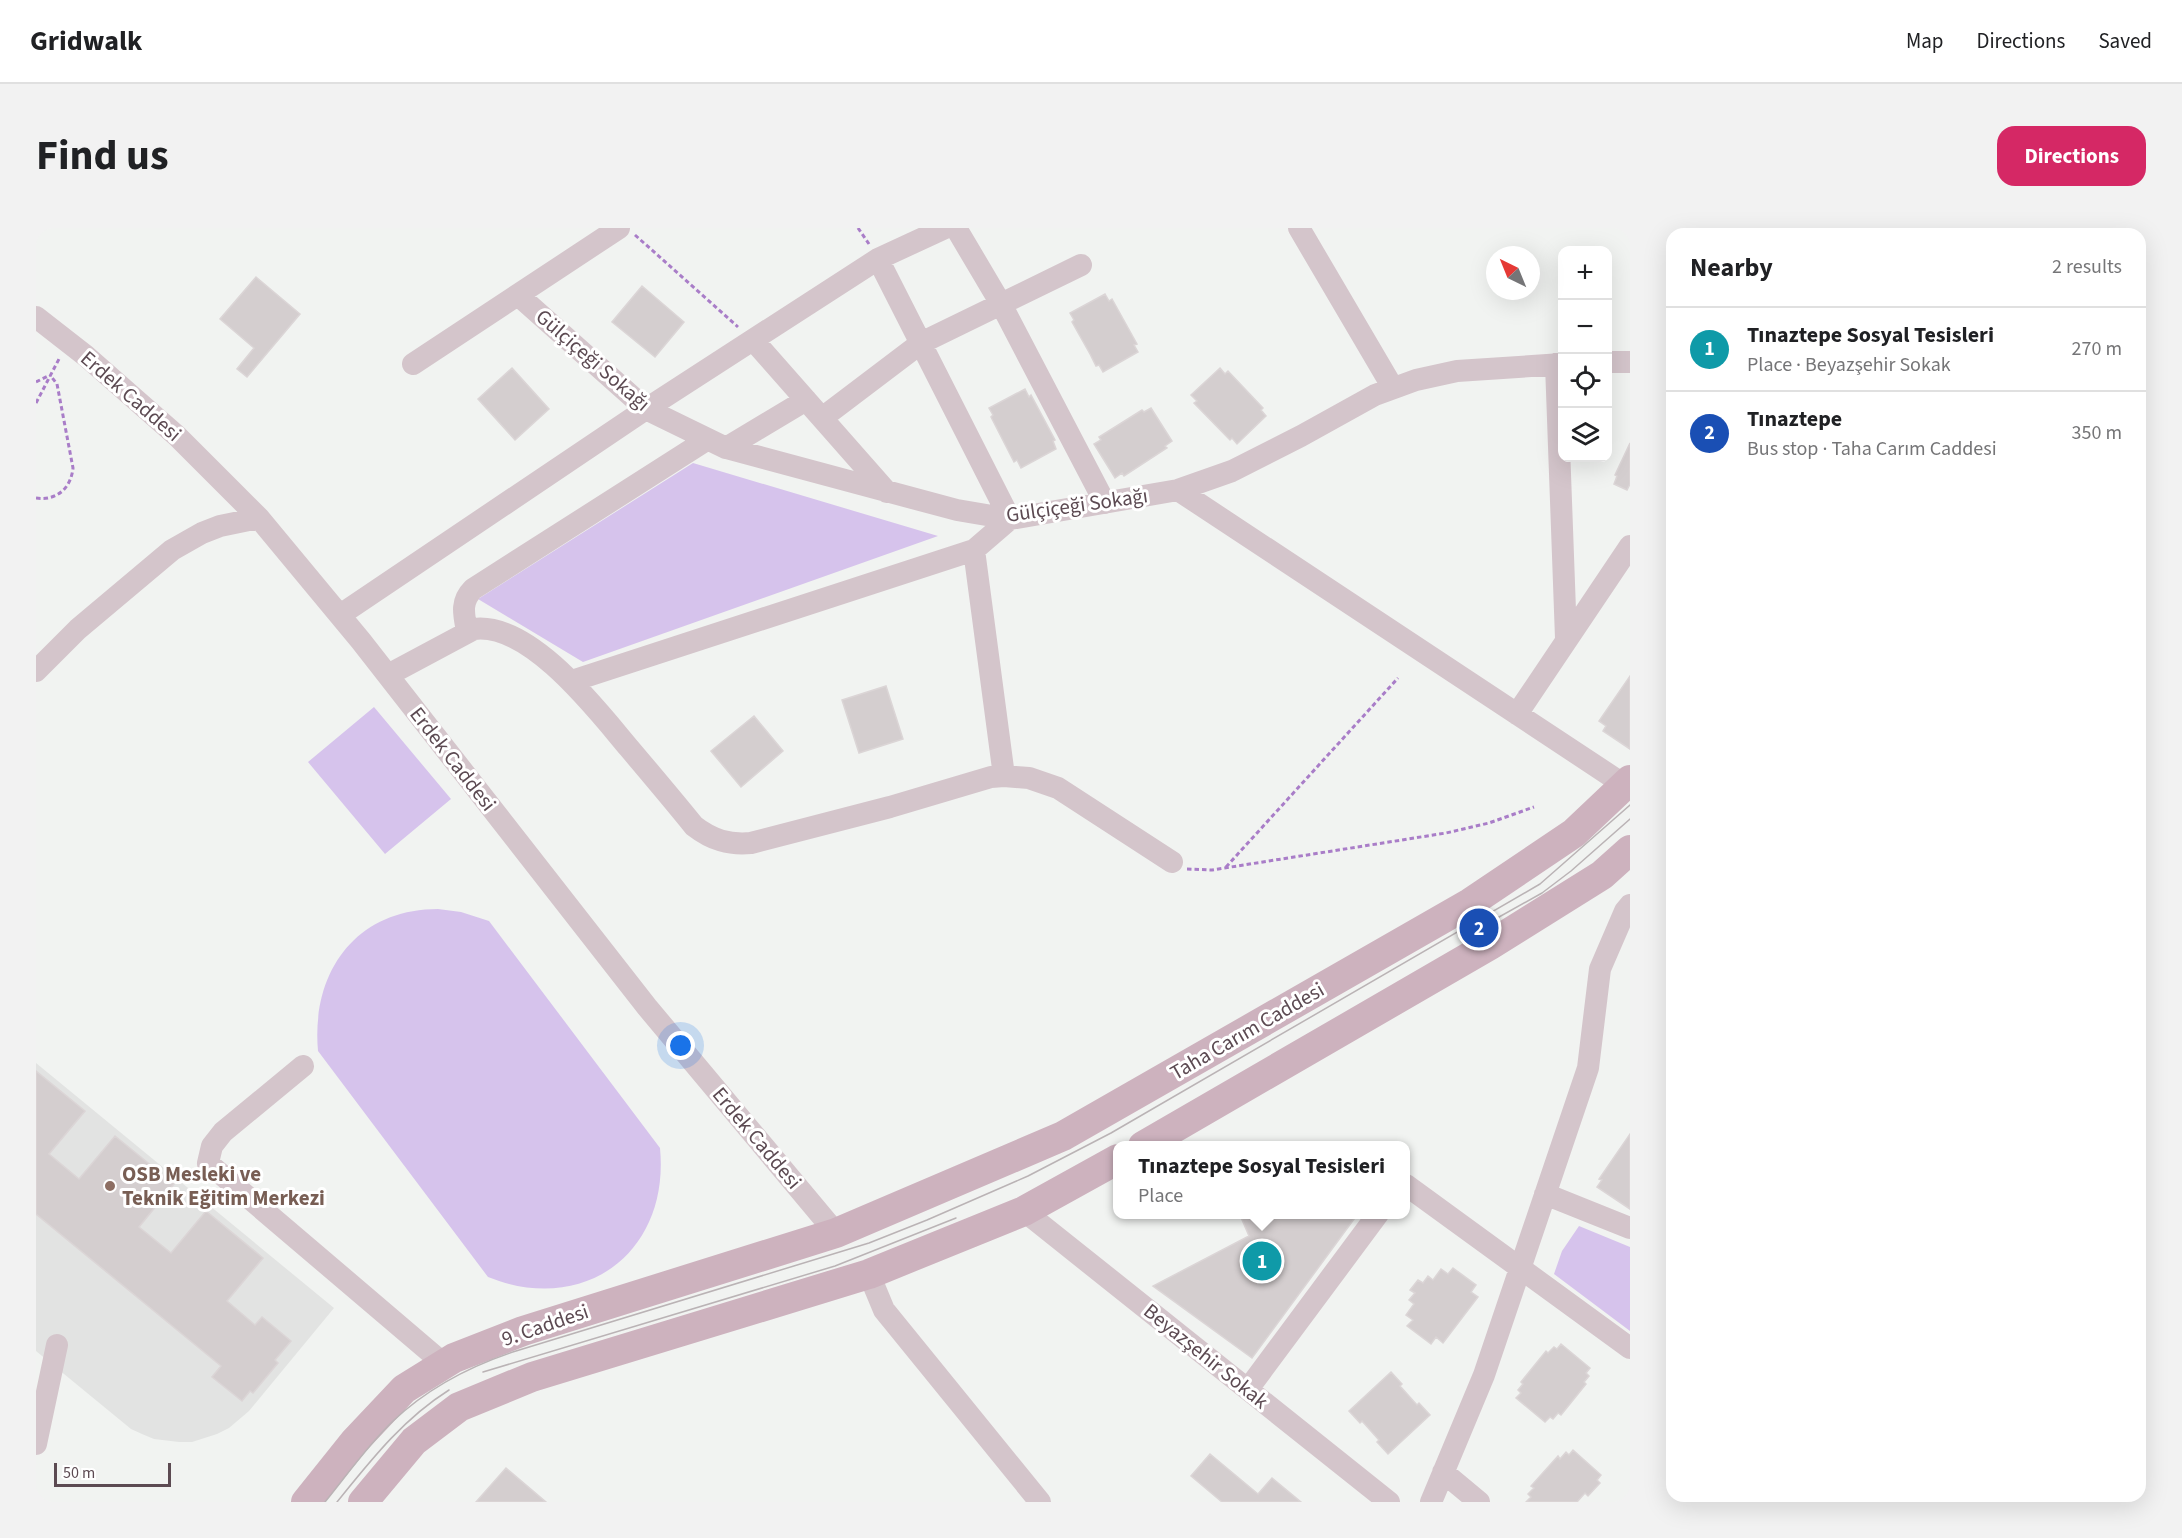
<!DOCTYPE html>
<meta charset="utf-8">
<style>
:root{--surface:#fff;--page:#f2f2f2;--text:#202124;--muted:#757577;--line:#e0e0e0;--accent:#d52865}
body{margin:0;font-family:"Source Sans 3",sans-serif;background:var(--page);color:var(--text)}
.controls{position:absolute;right:18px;top:18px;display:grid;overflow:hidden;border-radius:12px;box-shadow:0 6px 24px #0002}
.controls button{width:54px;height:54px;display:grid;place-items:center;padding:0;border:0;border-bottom:2px solid var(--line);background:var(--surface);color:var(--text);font:30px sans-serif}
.compass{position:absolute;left:1450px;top:18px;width:54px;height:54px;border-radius:50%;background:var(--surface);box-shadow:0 6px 24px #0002;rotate:317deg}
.scale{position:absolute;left:18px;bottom:15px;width:117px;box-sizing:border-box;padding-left:6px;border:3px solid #5c4a52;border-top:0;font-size:16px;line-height:21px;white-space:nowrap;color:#5c4a52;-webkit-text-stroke:4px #fff;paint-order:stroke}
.you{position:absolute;left:645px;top:818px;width:21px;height:21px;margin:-15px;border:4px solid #fff;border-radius:50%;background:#1a73e8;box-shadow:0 0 0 9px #1a73e833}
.badge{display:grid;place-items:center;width:39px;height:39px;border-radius:50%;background:var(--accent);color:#fff;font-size:20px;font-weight:700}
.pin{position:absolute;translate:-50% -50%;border:3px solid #fff;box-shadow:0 2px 6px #0006}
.popup{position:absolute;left:1077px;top:913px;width:297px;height:78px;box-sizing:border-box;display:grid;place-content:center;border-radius:12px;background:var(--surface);filter:drop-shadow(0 2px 4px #0005);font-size:20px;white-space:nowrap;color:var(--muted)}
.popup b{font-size:22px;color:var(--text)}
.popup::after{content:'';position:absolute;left:50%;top:100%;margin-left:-12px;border:12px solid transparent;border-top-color:var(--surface)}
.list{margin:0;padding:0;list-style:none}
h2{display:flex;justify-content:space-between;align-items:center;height:78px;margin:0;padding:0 24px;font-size:26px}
h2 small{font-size:20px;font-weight:400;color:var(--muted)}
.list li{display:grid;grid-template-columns:39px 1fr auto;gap:18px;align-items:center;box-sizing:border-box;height:84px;padding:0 24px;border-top:2px solid var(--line)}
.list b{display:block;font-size:22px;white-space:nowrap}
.list p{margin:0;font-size:20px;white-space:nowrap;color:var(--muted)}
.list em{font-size:20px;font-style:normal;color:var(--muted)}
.icon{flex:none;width:33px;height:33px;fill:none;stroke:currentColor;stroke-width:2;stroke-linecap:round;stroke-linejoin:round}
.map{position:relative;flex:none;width:1594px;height:1274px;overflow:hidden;border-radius:18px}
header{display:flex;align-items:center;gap:36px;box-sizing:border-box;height:84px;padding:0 30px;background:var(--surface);border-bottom:2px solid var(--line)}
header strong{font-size:28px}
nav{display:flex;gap:33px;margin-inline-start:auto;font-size:21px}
.intro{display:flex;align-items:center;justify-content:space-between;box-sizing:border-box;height:144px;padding:0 36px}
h1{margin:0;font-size:42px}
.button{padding:15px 27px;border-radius:18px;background:var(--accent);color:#fff;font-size:21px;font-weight:700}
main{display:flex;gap:36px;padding:0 36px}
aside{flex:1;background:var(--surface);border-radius:18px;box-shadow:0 6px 24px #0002}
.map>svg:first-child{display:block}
.education{fill:#e2e3e2}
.green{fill:#d6c3ec}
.building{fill:#d4cecf;stroke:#dbd5d6;stroke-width:1.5}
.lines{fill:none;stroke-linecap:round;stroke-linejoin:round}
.path{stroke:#a97dc8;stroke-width:3;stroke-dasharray:4.5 3;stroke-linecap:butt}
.minor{stroke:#d4c5cb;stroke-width:22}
.major{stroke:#cdb2be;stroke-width:30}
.tram{stroke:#bab3b5;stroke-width:1.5}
.education-dot{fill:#8d6e63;stroke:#fff;stroke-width:2}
.labels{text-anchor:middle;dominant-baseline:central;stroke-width:6;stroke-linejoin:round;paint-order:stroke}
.street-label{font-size:21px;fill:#5c4a52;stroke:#fff}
.education-label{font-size:21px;font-weight:bold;fill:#785e54;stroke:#fff;text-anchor:start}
</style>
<header>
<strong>Gridwalk</strong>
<nav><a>Map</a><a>Directions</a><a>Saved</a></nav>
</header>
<div class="intro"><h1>Find us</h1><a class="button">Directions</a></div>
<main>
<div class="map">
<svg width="1594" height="1274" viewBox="0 0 1594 1274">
<rect width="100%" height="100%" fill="#f1f3f1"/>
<!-- education -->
<path class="education" d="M0,835L298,1080L213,1183L193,1200L181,1206L156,1214H143L118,1211L106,1206L95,1201L0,1123Z"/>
<!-- green -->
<path class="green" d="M657,235L902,308L547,434L442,371Z
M338,479L415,571L349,626L272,534Z
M402,681L425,684L453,693L624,920C634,1024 549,1088 452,1049L282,823C275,745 319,681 402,681Z
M1543,998L1594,1019V1103L1518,1046L1526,1023Z"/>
<!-- building -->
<path class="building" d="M220,49L264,86L211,149L201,141L218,120L184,91Z
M606,58L648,94L619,129L576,94Z
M1069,66L1073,73L1076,71L1101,116L1098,117L1102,124L1067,144L1063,137L1060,138L1054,126L1036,94L1038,92L1034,85Z
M476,140L513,181L479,212L442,171Z
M1184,140L1189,146L1192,143L1227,180L1225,182L1230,188L1201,216L1196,210L1194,212L1158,175L1161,173L1155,167Z
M989,161L993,169L995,167L1019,212L1017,213L1020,221L985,240L981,232L978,234L955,189L957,187L953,180Z
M1115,180L1136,213L1129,218L1131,220L1088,248L1086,245L1079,250L1058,216L1065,212L1063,209L1106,182L1108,184Z
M1594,215V256L1591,262L1578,256L1581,248L1579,247Z
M1594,448V521L1567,503L1570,498L1563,493Z
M850,458L867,511L823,525L806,472Z
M718,488L747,523L705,559L675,523Z
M0,843L49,883L13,926L43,951L79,908L138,956L103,999L135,1025L170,983L227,1030L191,1073L219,1097L226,1089L255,1113L239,1132L242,1135L217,1165L214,1163L206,1173L176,1149L185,1138L0,986Z
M1594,906V981L1561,959L1566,952L1563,951Z
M1204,987H1321L1216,1130L1117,1058L1213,1008Z
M1417,1040L1440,1057L1435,1064L1442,1069L1407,1115L1400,1109L1395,1116L1371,1098L1377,1092L1370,1087L1378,1076L1373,1072L1379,1065L1374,1062L1382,1052L1387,1055L1392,1048L1397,1052L1405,1041L1412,1046Z
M1525,1116L1554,1140L1550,1145L1553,1148L1548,1154L1550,1156L1525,1187L1522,1185L1517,1191L1514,1189L1509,1194L1480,1170L1485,1165L1482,1162L1487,1156L1485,1154L1510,1123L1512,1125L1518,1119L1521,1121Z
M1355,1144L1366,1156L1364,1158L1381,1177L1383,1175L1394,1187L1352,1226L1341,1214L1343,1212L1326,1193L1324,1195L1313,1183Z
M1537,1222L1565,1247L1561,1252L1564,1255L1552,1268L1549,1265L1541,1274H1490L1495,1269L1492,1266L1498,1260L1495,1258L1522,1228L1524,1231L1530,1224L1533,1227Z
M1174,1226L1222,1266L1236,1250L1265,1274H1186L1155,1248Z
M470,1240L510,1274H440Z"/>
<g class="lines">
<!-- path -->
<path class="path" d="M822,0L833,16
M599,7L702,99
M0,154L12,148
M0,175L23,131
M0,270C21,273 35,260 37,240L21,156L14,147
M1190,639L1362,450
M1151,641L1176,642L1410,605L1453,595L1498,579"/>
<!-- minor -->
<path class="minor" d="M920,0L965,76L1069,275
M1263,0L1357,160
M482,67L610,181L690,220L921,282L974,291L1142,262L1196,243L1265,208L1339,167L1380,152L1421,143L1526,136
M0,89L50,128L141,208L223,290L325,413L611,779L800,1005
M717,112L851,264
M1572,134H1594
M377,136L583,0
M1520,136L1530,410
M786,190L885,115L1045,37
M690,220L770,172
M1142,262L1590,558
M938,322L968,548
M304,387L610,181L842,31L909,0
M431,403C428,387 424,374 437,361L672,211
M0,443L42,401L136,322L166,305L184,298L223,290
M352,447L438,401C494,394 561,482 593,520C615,546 637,572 658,598C676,612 693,617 715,615L854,579L955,549L968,548L993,550L1022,560L1136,634
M536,453L938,322L974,291L842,31
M1481,486L1594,318
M267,838L187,904L176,918L172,935L408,1136
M1370,957L1594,1120
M1509,966L1594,1000
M988,983L1353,1274
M833,1046L848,1082L1004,1274
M1212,1161L1342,986
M0,1216L21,1117
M1407,1244L1443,1274
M1395,1274L1448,1147L1552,840L1564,741L1589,683L1594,677"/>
<!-- major -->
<path class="major" d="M1107,918L1454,717L1566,647L1594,622
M270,1274L318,1214L368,1161L418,1130L487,1103L800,1005L1027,908L1434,675L1538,605L1594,552
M327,1274L378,1213L423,1179L496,1149L833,1046L988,983L1082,931"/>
<!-- tram -->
<path class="tram" d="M1447,698L1506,665L1535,643L1594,591
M447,1144L799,1038L920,990
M289,1274C311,1247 332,1217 357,1193C392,1160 434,1138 480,1123L833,1015L891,992L992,948L1075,905L1504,656L1594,577
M301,1274C335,1232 367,1191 413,1162"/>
</g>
<!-- markers -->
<circle class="education-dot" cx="74" cy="958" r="6"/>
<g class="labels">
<!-- street labels -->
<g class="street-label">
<text transform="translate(557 132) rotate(41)">Gülçiçeği Sokağı</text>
<text transform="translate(95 168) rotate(41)">Erdek Caddesi</text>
<text transform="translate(1041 277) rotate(-8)">Gülçiçeği Sokağı</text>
<text transform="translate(417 531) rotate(52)">Erdek Caddesi</text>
<text transform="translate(1211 803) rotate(-30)">Taha Carım Caddesi</text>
<text transform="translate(721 910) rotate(50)">Erdek Caddesi</text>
<text transform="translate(509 1097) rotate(-19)">9. Caddesi</text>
<text transform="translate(1170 1128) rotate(39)">Beyazşehir Sokak</text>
</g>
<!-- education labels -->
<g class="education-label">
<text x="86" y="946">OSB Mesleki ve<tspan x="86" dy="24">Teknik Eğitim Merkezi</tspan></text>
</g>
</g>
</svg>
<div class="controls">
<button>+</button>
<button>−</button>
<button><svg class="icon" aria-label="locate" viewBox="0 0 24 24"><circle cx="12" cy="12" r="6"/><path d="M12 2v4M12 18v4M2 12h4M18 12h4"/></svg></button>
<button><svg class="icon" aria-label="layers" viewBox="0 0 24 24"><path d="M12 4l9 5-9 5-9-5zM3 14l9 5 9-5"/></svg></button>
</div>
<svg class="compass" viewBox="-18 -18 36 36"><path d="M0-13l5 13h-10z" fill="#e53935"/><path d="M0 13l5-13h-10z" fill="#757577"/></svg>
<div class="scale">50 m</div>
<div class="you"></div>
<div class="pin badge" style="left:1226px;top:1033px;background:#0f9aa8">1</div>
<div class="popup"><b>Tınaztepe Sosyal Tesisleri</b>Place</div>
<div class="pin badge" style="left:1443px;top:700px;background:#1a4fb4">2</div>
</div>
<aside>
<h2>Nearby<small>2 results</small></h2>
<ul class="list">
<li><span class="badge" style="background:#0f9aa8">1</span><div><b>Tınaztepe Sosyal Tesisleri</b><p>Place · Beyazşehir Sokak</p></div><em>270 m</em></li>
<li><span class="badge" style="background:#1a4fb4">2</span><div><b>Tınaztepe</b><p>Bus stop · Taha Carım Caddesi</p></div><em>350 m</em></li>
</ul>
</aside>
</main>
